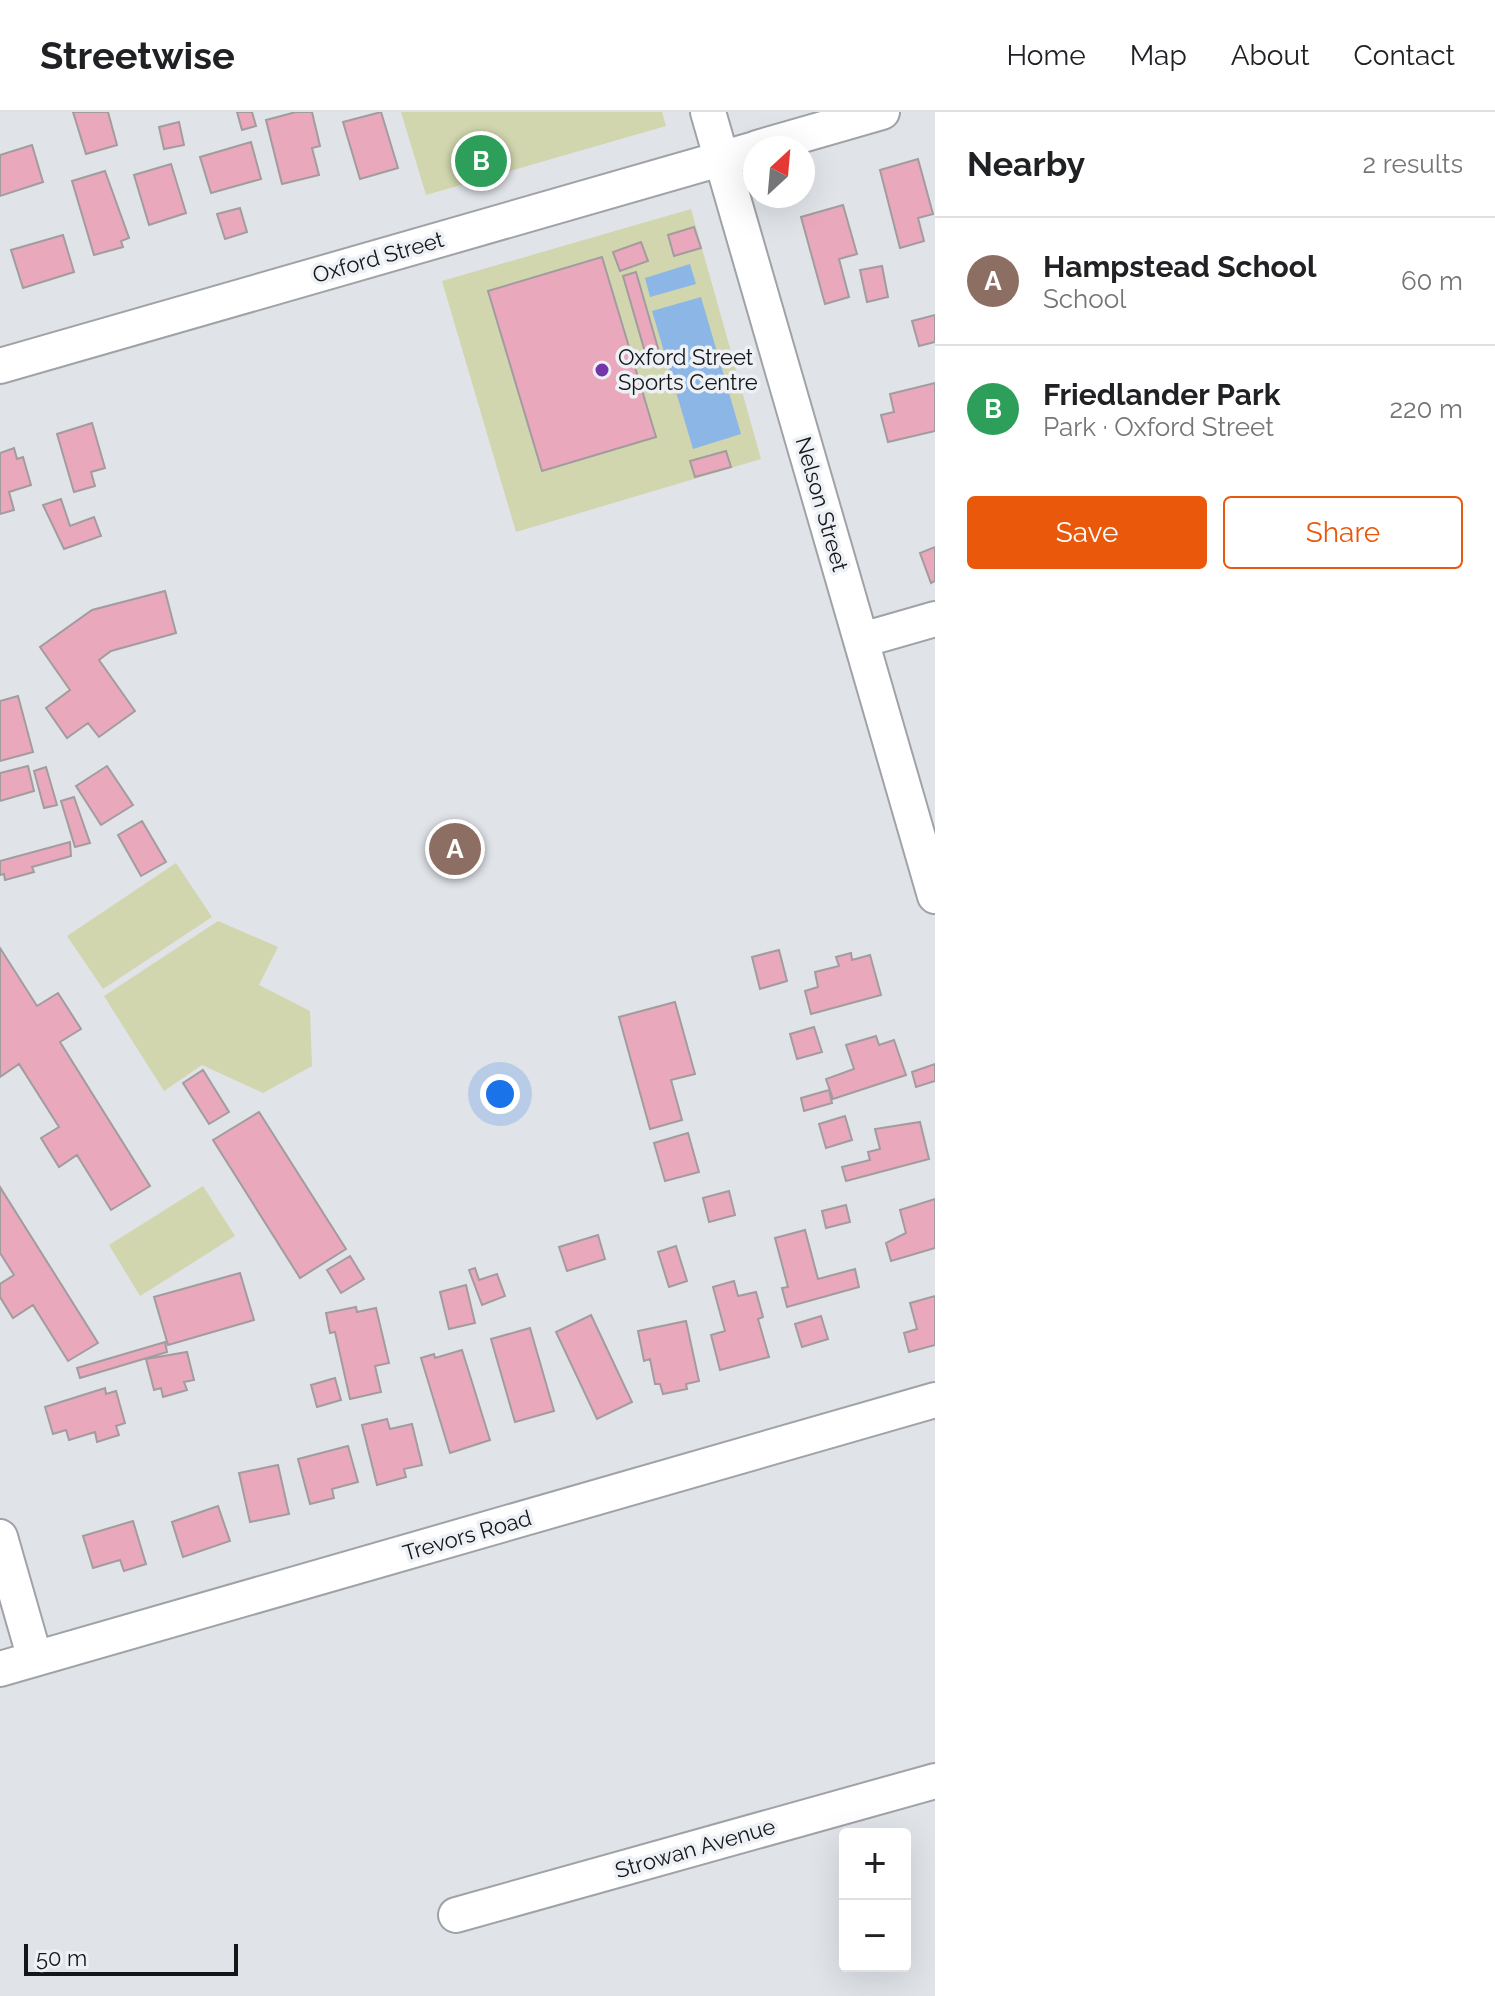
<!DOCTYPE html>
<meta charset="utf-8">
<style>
:root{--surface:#fff;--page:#f6f6f6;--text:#202124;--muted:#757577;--line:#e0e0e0;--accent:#ea580c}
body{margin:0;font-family:Raleway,sans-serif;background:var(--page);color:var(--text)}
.controls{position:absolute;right:24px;bottom:24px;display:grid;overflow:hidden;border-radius:8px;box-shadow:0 8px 32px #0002}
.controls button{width:72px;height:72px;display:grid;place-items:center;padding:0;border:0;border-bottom:2px solid var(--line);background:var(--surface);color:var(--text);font:40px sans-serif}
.compass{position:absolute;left:743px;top:24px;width:72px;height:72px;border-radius:50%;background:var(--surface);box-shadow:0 8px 32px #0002;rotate:26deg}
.scale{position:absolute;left:24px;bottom:20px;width:214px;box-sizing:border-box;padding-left:8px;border:4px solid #151618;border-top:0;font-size:22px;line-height:28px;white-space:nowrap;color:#151618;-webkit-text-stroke:6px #edf1f5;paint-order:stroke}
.you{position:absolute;left:500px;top:982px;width:28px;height:28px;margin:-20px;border:6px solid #fff;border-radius:50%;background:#1a73e8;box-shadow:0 0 0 12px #1a73e833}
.badge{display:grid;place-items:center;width:52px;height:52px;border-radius:50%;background:var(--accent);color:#fff;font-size:26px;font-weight:700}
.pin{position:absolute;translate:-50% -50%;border:4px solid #fff;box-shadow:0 2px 8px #0006}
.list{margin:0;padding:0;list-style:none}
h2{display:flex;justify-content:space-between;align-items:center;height:104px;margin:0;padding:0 32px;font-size:34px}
h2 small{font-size:26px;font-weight:400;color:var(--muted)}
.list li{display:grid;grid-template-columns:52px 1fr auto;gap:24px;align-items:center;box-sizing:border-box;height:128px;padding:0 32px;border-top:2px solid var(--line)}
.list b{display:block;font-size:30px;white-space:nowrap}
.list p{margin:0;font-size:26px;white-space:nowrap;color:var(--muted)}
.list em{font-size:26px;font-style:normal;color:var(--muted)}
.actions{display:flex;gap:16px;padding:24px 32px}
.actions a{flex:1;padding:18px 0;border:2px solid var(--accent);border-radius:8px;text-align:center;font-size:28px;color:var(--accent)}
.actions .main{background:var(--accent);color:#fff}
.map{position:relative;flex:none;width:935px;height:1884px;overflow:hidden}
header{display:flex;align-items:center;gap:48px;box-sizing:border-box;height:112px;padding:0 40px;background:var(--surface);border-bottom:2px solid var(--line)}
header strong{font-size:38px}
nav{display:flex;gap:44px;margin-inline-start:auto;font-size:28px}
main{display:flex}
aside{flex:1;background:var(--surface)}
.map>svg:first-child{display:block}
.green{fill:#d1d6ae}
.water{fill:#8cb6e6}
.building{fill:#eaa8bd;stroke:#a29c9e;stroke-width:2}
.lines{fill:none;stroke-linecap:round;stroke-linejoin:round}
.street-casing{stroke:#9fa2a6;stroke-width:38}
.street{stroke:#fff;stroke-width:34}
.poi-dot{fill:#7435aa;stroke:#edf1f5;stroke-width:3}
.labels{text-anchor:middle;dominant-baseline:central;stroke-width:7;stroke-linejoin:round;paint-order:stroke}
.street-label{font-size:22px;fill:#151618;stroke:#edf1f5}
.poi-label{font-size:22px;fill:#151618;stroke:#edf1f5;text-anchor:start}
</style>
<header>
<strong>Streetwise</strong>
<nav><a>Home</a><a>Map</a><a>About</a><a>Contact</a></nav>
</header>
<main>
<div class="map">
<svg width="935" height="1884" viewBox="0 0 935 1884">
<rect width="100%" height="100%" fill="#e0e3e8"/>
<!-- green -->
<path class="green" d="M401,0H662L666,14L426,83Z
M691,97L761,347L516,420L442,169Z
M176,751L212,805L103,877L67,824Z
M218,809L278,835L259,873L310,899L312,954L263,981L202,953L164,979L104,884Z
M203,1074L235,1124L140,1184L109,1133Z"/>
<!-- water -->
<path class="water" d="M690,152L696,172L650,185L645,166Z
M701,185L741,322L693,337L652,199Z"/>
<!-- building -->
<path class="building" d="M73,0H108L117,33L86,42Z
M237,0H252L256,14L242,18Z
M296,0H312L320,34L312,36L319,63L282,72L266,8Z
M381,0L398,56L360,67L343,10Z
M179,10L184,33L164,37L159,15Z
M251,30L261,67L211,81L200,45Z
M32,33L43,70L0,84V43Z
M918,47L933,102L918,106L924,129L900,136L880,58Z
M171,52L186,101L149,113L134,63Z
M105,59L129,126L121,129L123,135L94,143L72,69Z
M843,93L857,142L839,147L849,185L825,192L801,105Z
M240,96L247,120L225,127L217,102Z
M694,115L701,136L674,144L668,123Z
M63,123L74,160L23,176L11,138Z
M641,130L648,149L620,159L613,140Z
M602,145L656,325L542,359L488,179Z
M882,154L888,185L867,190L860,158Z
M636,160L660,243L647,247L623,164Z
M935,203V230L919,234L912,209Z
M935,271V319L888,330L881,303L894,300L890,282Z
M92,311L105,356L91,360L95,374L74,380L57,322Z
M14,336L17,347L23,345L31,373L9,380L14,398L0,402V341Z
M726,339L731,355L695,365L690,349Z
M61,387L70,414L94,405L101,424L64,437L43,393Z
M935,435V469L931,471L920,441Z
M165,479L176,521L111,539L99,548L135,599L99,625L88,611L67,626L46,596L70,578L40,535L92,498Z
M18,584L33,640L0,649V589Z
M28,654L34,679L0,689V661Z
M107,654L133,693L101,713L76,674Z
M46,655L57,693L44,696L34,659Z
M74,685L90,731L75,735L61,689Z
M142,709L166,750L141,764L118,723Z
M70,730L71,744L32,755L34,760L5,768L4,762L0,763V749Z
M0,836L37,894L58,881L81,917L60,930L150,1074L111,1098L77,1043L59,1055L41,1026L59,1015L19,952L0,965Z
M779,838L787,869L760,877L752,845Z
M851,841L852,848L870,843L881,883L811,902L805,879L818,875L815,860L839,854L836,845Z
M675,890L695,962L671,968L682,1008L650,1017L619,905Z
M814,915L822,940L797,947L790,922Z
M876,924L879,933L894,928L906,963L833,987L826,967L854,957L846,933Z
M935,952V969L916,975L912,960Z
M203,958L229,1000L209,1012L183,971Z
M829,978L832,991L804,999L801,986Z
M259,1000L346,1137L300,1166L213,1028Z
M845,1004L852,1028L826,1036L819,1012Z
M920,1010L929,1047L846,1069L842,1055L870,1048L868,1040L880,1037L875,1017Z
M688,1021L699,1060L665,1069L654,1031Z
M0,1075L98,1231L68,1249L33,1193L13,1206L0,1185V1172L14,1163L0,1141Z
M729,1079L735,1103L709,1110L703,1086Z
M935,1087V1136L891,1149L886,1131L906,1121L900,1098Z
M846,1093L850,1110L826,1116L822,1099Z
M805,1118L818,1167L855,1157L859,1175L787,1195L782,1176L788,1175L775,1126Z
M598,1123L605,1147L567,1159L559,1135Z
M676,1134L687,1169L669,1175L658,1140Z
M350,1144L364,1167L341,1181L327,1158Z
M475,1156L479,1168L497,1162L505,1184L482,1193L469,1158Z
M240,1161L254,1208L168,1233L154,1185Z
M734,1169L738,1184L756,1180L763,1205L758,1207L769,1245L720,1258L711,1223L725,1219L713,1175Z
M466,1173L475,1211L449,1217L440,1180Z
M935,1184V1233L909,1240L904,1221L917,1217L910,1191Z
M356,1195L357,1200L376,1196L389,1251L375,1254L381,1280L350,1287L335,1220L330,1221L326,1201Z
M591,1203L632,1290L597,1307L556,1220Z
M821,1204L828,1227L802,1235L795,1212Z
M686,1209L699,1269L686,1272L687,1277L663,1282L660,1272H655L650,1247L644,1249L638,1219Z
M530,1216L554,1299L515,1310L491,1227Z
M165,1230L167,1240L80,1266L77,1256Z
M462,1238L490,1328L450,1341L421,1246L434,1242L435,1246Z
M187,1240L194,1268L184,1270L187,1278L163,1285L161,1276L154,1278L146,1247Z
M335,1266L341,1288L317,1295L311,1273Z
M105,1276L106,1282L116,1279L125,1311L116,1314L119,1323L97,1330L95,1320L69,1328L66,1318L53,1322L45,1295Z
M387,1307L390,1317L412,1312L422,1353L404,1357L406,1365L377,1373L362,1313Z
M348,1334L358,1370L332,1377L334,1386L310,1392L298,1347Z
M278,1353L289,1402L250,1410L239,1361Z
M218,1394L230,1429L183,1445L172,1410Z
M133,1409L146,1452L124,1459L120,1448L93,1456L83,1424Z"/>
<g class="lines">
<defs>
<path id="street" d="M708,0L935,784
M757,36L882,0
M0,254L755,37
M862,528L935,507
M0,1425L35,1547
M0,1557L935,1288
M456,1803L935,1669"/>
</defs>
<!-- street casing -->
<use href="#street" class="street-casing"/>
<!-- street -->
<use href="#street" class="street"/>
</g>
<!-- markers -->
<circle class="poi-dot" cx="602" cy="258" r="8"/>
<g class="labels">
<!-- street labels -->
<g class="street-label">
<text transform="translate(378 145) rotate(-16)">Oxford Street</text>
<text transform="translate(822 392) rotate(74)">Nelson Street</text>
<text transform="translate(467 1423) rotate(-16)">Trevors Road</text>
<text transform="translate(695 1736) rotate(-16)">Strowan Avenue</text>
</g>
<!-- poi labels -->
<g class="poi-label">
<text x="618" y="245">Oxford Street<tspan x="618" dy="25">Sports Centre</tspan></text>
</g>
</g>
</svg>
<div class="controls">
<button>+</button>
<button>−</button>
</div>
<svg class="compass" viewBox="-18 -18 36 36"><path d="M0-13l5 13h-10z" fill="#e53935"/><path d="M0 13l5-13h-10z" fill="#757577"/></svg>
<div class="scale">50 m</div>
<div class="you"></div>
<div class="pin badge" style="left:455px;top:737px;background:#8d6e63">A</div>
<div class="pin badge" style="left:481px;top:49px;background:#2e9e5b">B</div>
</div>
<aside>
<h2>Nearby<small>2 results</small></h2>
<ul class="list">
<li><span class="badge" style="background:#8d6e63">A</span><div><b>Hampstead School</b><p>School</p></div><em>60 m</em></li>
<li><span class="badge" style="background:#2e9e5b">B</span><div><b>Friedlander Park</b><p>Park · Oxford Street</p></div><em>220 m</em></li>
</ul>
<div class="actions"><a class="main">Save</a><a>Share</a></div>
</aside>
</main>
